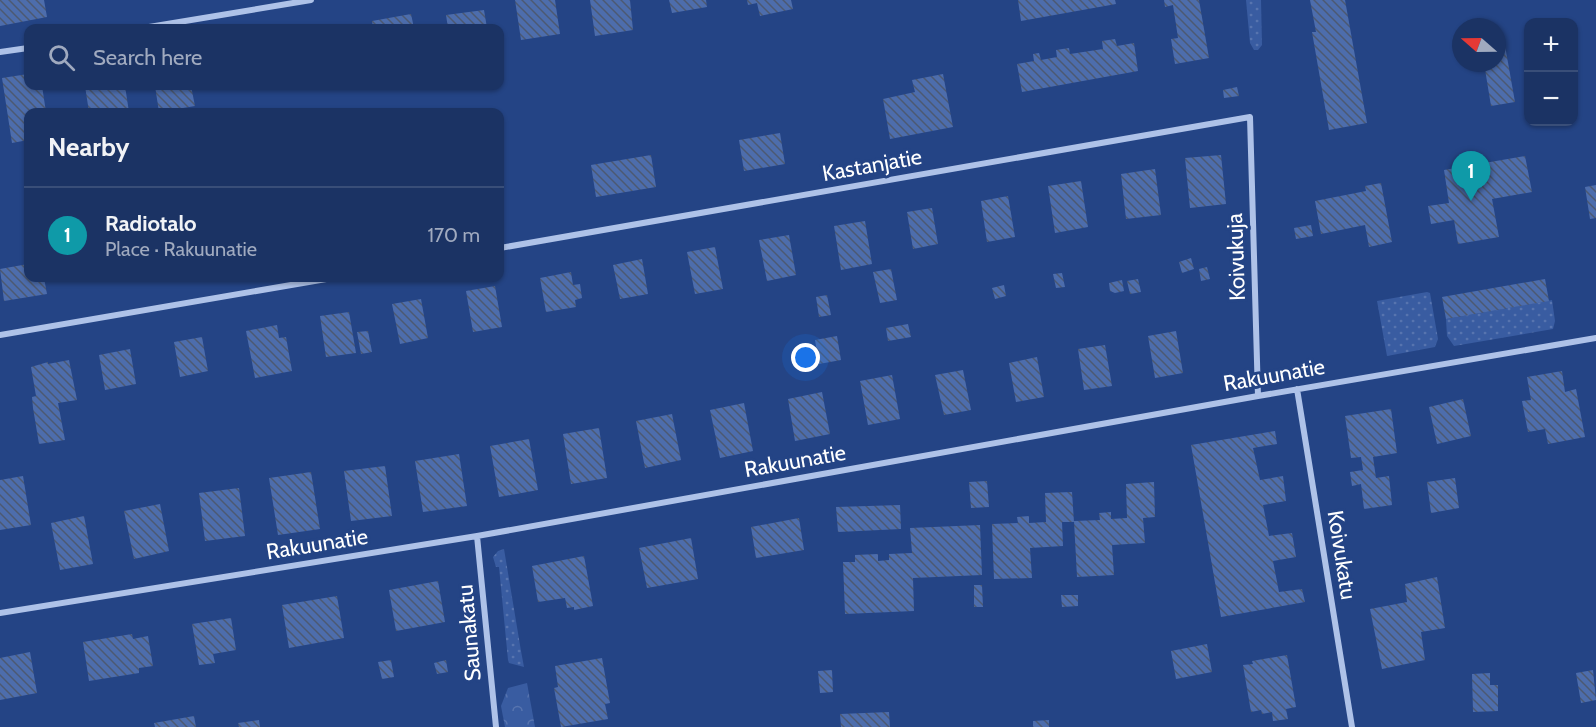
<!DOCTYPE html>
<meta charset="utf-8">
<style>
:root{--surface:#1b3364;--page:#243b6a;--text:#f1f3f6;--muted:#a0aabf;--line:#394e78;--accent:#f2dc72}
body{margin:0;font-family:Cabin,sans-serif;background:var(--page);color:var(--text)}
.controls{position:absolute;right:18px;top:18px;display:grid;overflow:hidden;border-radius:12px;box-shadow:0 2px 4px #0004}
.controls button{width:54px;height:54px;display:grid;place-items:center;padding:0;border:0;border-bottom:2px solid var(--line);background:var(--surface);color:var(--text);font:30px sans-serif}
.compass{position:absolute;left:1452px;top:18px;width:54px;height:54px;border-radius:50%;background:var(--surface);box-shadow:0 2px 4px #0004;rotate:290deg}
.you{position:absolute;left:806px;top:358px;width:21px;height:21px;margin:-15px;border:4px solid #fff;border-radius:50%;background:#1a73e8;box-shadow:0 0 0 9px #1a73e833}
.badge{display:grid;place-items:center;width:39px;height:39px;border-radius:50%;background:var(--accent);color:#fff;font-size:20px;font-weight:700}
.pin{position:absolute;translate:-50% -50px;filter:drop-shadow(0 2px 3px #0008)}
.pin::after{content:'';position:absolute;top:32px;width:21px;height:18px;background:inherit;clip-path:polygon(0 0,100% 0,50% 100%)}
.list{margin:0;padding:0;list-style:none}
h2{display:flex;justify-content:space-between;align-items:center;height:78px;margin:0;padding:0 24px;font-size:26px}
h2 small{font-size:20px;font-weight:400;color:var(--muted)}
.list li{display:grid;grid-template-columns:39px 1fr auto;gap:18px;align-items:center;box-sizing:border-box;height:96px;padding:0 24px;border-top:2px solid var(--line)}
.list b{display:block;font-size:22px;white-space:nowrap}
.list p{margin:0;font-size:20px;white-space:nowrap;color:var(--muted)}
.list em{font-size:20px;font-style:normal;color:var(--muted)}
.icon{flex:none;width:33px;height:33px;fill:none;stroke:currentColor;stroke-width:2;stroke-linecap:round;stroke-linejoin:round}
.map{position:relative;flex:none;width:1596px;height:727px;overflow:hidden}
.search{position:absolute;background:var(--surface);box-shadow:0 2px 4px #0004;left:24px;top:24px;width:480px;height:66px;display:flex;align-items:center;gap:15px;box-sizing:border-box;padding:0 21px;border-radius:12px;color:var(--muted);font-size:22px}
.panel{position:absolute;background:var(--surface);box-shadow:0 2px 4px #0004;left:24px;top:108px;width:480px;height:174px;border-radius:12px}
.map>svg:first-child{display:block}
.grass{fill:url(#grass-dots)}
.forest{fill:url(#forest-crowns)}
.building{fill:url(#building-back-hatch)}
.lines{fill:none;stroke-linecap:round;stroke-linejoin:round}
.street{stroke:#aec2e8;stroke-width:6}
.labels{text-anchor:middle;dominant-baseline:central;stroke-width:6;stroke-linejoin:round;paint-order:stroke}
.street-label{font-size:22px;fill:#fff;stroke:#244485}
</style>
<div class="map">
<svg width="1596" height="727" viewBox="0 0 1596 727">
<defs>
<pattern id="grass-dots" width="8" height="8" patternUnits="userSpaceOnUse" patternTransform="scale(1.5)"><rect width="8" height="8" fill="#395ca1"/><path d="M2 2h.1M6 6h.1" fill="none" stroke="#5774af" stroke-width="1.8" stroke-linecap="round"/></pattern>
<pattern id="forest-crowns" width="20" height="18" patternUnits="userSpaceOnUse" patternTransform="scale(1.5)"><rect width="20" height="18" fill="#395ca1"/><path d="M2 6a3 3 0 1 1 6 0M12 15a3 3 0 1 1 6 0" fill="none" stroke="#5774af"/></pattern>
<pattern id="building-back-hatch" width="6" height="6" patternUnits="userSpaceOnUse" patternTransform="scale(1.5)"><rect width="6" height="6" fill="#4d6dac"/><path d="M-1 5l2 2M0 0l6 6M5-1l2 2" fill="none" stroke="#4c5972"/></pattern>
</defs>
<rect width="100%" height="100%" fill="#244485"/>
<!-- grass -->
<path class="grass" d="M1246,0H1261L1262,45L1258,50H1254L1250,43Z
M1427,292L1430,293L1438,339L1435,347L1387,356L1377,301Z
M1552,300L1555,321L1553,329L1454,346L1447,336L1446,319Z
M504,549L521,651L524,667L509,663L508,660L499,567H496L493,557L498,551Z"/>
<!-- forest -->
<path class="forest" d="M527,683L535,727H505L501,706L508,688Z"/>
<!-- building -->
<path class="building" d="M0,0H44L47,17L0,26Z
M515,0H555L560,34L521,40Z
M590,0H630L633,30L595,36Z
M669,0H706L707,7L672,13Z
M747,0H791L793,9L760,16L757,3L748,5Z
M1018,0H1115L1116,4L1021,21Z
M1164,0H1199L1209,58L1175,64L1171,39L1178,38L1173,5L1165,7Z
M1310,0H1345L1367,123L1329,130L1312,32H1316Z
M484,10L487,28H448L446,15Z
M411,14L414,28H373L372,21Z
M1115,39L1117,46L1134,43L1138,71L1022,92L1017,64L1034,61L1033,54L1039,53L1041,60L1057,57L1056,50L1069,48L1070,54L1103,49L1102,41Z
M1504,40L1515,102L1491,106L1484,63H1497V41Z
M28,74V86H42L46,112H28V140L12,143L2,78Z
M943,74L953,127L890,139L883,99L915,92L912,80Z
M85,86H125L129,112H89Z
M155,86H191L195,106L159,112Z
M1237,87L1239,96L1224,98L1223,90Z
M780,133L785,164L744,171L739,140Z
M651,155L656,187L596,197L591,165Z
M1221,155L1226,204L1190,208L1185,158Z
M1525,156L1532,192L1492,199L1499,237L1458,244L1454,220L1431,224L1428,206L1449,203L1444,170Z
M1155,169L1161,215L1126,219L1121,174Z
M1081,181L1088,227L1055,233L1048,186Z
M1381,183L1392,242L1369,247L1365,225L1321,234L1315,201L1366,191L1365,186Z
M1596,185V218L1590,219L1585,187Z
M1008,196L1015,237L987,242L981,201Z
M932,208L938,244L913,249L907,212Z
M865,221L872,264L841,270L834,226Z
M1311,225L1313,236L1296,239L1294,228Z
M789,235L796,275L767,281L759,240Z
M715,247L723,289L695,294L687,252Z
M1191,258L1194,269L1182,273L1179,262Z
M642,259L648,294L620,299L613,265Z
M28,264V278H44L47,294L4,301L0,269Z
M1207,267L1210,279L1201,281L1199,269Z
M891,269L897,300L880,303L873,272Z
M571,272L573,285L580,284L582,298L575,300L576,307L546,312L540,278Z
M1062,273L1065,287L1056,288L1053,274Z
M1138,279L1141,292L1130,294L1127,281Z
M1545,279L1549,301L1446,319L1442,297Z
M1122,280L1124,291L1115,293L1110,291L1109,283Z
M1004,285L1006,296L995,299L992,288Z
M495,286L502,327L473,332L466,291Z
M827,295L831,315L819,317L816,297Z
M421,299L428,338L400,344L392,304Z
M349,312L356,353L326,357L320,316Z
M908,324L911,337L888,341L886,328Z
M277,325L279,338L286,337L292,371L255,378L246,331Z
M368,331L372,352L361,354L357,332Z
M1176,331L1183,373L1155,378L1148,336Z
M837,336L841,360L819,364L815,340Z
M202,337L208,371L180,377L174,342Z
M1105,345L1112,386L1084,390L1078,349Z
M130,349L136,384L105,390L99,355Z
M1037,357L1044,397L1016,402L1009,363Z
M69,360L77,400L58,403L65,440L39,444L33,408L32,397L36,396L31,367L48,362V364Z
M963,370L971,410L944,415L935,375Z
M1562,371L1565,392L1576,389L1585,437L1548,444L1545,429L1528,432L1522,401L1531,400L1527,377Z
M892,375L900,419L868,425L860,381Z
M822,392L830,434L795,441L788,399Z
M1463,399L1471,436L1437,444L1429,407Z
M744,403L753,451L720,458L710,410Z
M1391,409L1397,453L1373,457L1376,478L1389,476L1392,505L1364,509L1361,484L1352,486L1350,472L1363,470L1361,457L1351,458L1345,416Z
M672,414L681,460L645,468L636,421Z
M599,428L607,478L571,484L563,434Z
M1275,431L1277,444L1253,448L1260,480L1283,476L1286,501L1263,505L1269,536L1292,533L1296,557L1273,561L1279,592L1302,589L1305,602L1221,617L1191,445Z
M529,439L538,490L499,497L490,446Z
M459,454L467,506L423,512L415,461Z
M385,466L392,516L351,521L344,471Z
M311,472L320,529L278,535L269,478Z
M23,476L31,525L0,530V480Z
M1455,478L1459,508L1431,513L1427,482Z
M987,481L989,507L971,508L969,482Z
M1154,482L1155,517L1143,518L1145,543L1112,545L1114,575L1077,577L1074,521L1100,520L1099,513L1111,512V519L1127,518L1126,484Z
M239,488L245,536L205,541L199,493Z
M1072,492L1074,522H1062L1063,546L1030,548L1032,578L994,579L992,524L1018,523L1017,517L1029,516V523L1046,522L1045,493Z
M160,504L169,551L134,559L124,511Z
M900,505L901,529L838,532L836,507Z
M84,516L93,564L60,570L51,523Z
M799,518L804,550L756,558L751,527Z
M980,525L982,575L913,578L914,611L845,614L843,562H855V555L878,554V561L889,560V554L912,553L910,528Z
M691,538L698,579L647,588L639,548Z
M584,556L593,606L574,610V607L567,608L565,598L538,602L532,566Z
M1437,577L1445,628L1421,632L1425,660L1382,669L1370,609L1407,602L1405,584Z
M438,581L445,622L396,631L389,590Z
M974,585H982L983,607H974Z
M1061,595H1078V606L1062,607Z
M337,596L344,638L289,648L282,605Z
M231,618L236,650L213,654L215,663L199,665L192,624Z
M132,634L133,639L148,636L153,666L139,668V673L89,681L83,642Z
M1207,644L1212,672L1176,679L1171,651Z
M30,652L37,693L0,700V658Z
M1287,655L1296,707L1286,709L1288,719L1273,721L1272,712L1262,714L1261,710L1251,712L1243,665L1253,664L1252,661Z
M602,658L610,703L605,704L608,719L561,727L554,688L558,687L555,666Z
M391,660L394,677L382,679L378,662Z
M446,660L448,672L437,674L434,663Z
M832,670L833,692L820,693L818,671Z
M1593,670L1596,700L1581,703L1576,673Z
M1490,673V685H1498V711L1473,712L1472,674Z
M889,712L890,727H841L840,714Z
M194,716L196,727H155L154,723Z
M259,720L260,727H239L238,723Z
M1049,720V727H1033V721Z"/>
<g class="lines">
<!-- street -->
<path class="street" d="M143,28L311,0
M0,52L28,48
M500,248L1250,117L1258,396
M0,335L332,278
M1297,389L1352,727
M477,536L496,727
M0,613L477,536L1258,396L1596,338"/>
</g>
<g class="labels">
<!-- street labels -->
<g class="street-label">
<text transform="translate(872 165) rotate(-10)">Kastanjatie</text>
<text transform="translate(1236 257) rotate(-92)">Koivukuja</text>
<text transform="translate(1274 375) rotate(-10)">Rakuunatie</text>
<text transform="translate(795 461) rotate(-10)">Rakuunatie</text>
<text transform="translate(317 544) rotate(-9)">Rakuunatie</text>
<text transform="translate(1342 555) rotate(81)">Koivukatu</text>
<text transform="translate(469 633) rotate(-95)">Saunakatu</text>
</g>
</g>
</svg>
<div class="controls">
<button>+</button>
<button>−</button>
</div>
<svg class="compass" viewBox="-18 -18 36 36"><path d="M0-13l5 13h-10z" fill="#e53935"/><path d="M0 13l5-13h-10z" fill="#a0aabf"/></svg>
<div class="you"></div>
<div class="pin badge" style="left:1471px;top:201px;background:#0f9aa8">1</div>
<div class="search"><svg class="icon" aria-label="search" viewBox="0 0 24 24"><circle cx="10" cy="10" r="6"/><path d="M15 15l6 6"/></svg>Search here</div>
<section class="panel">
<h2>Nearby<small></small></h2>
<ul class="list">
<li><span class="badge" style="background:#0f9aa8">1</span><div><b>Radiotalo</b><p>Place · Rakuunatie</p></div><em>170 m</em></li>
</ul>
</section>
</div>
